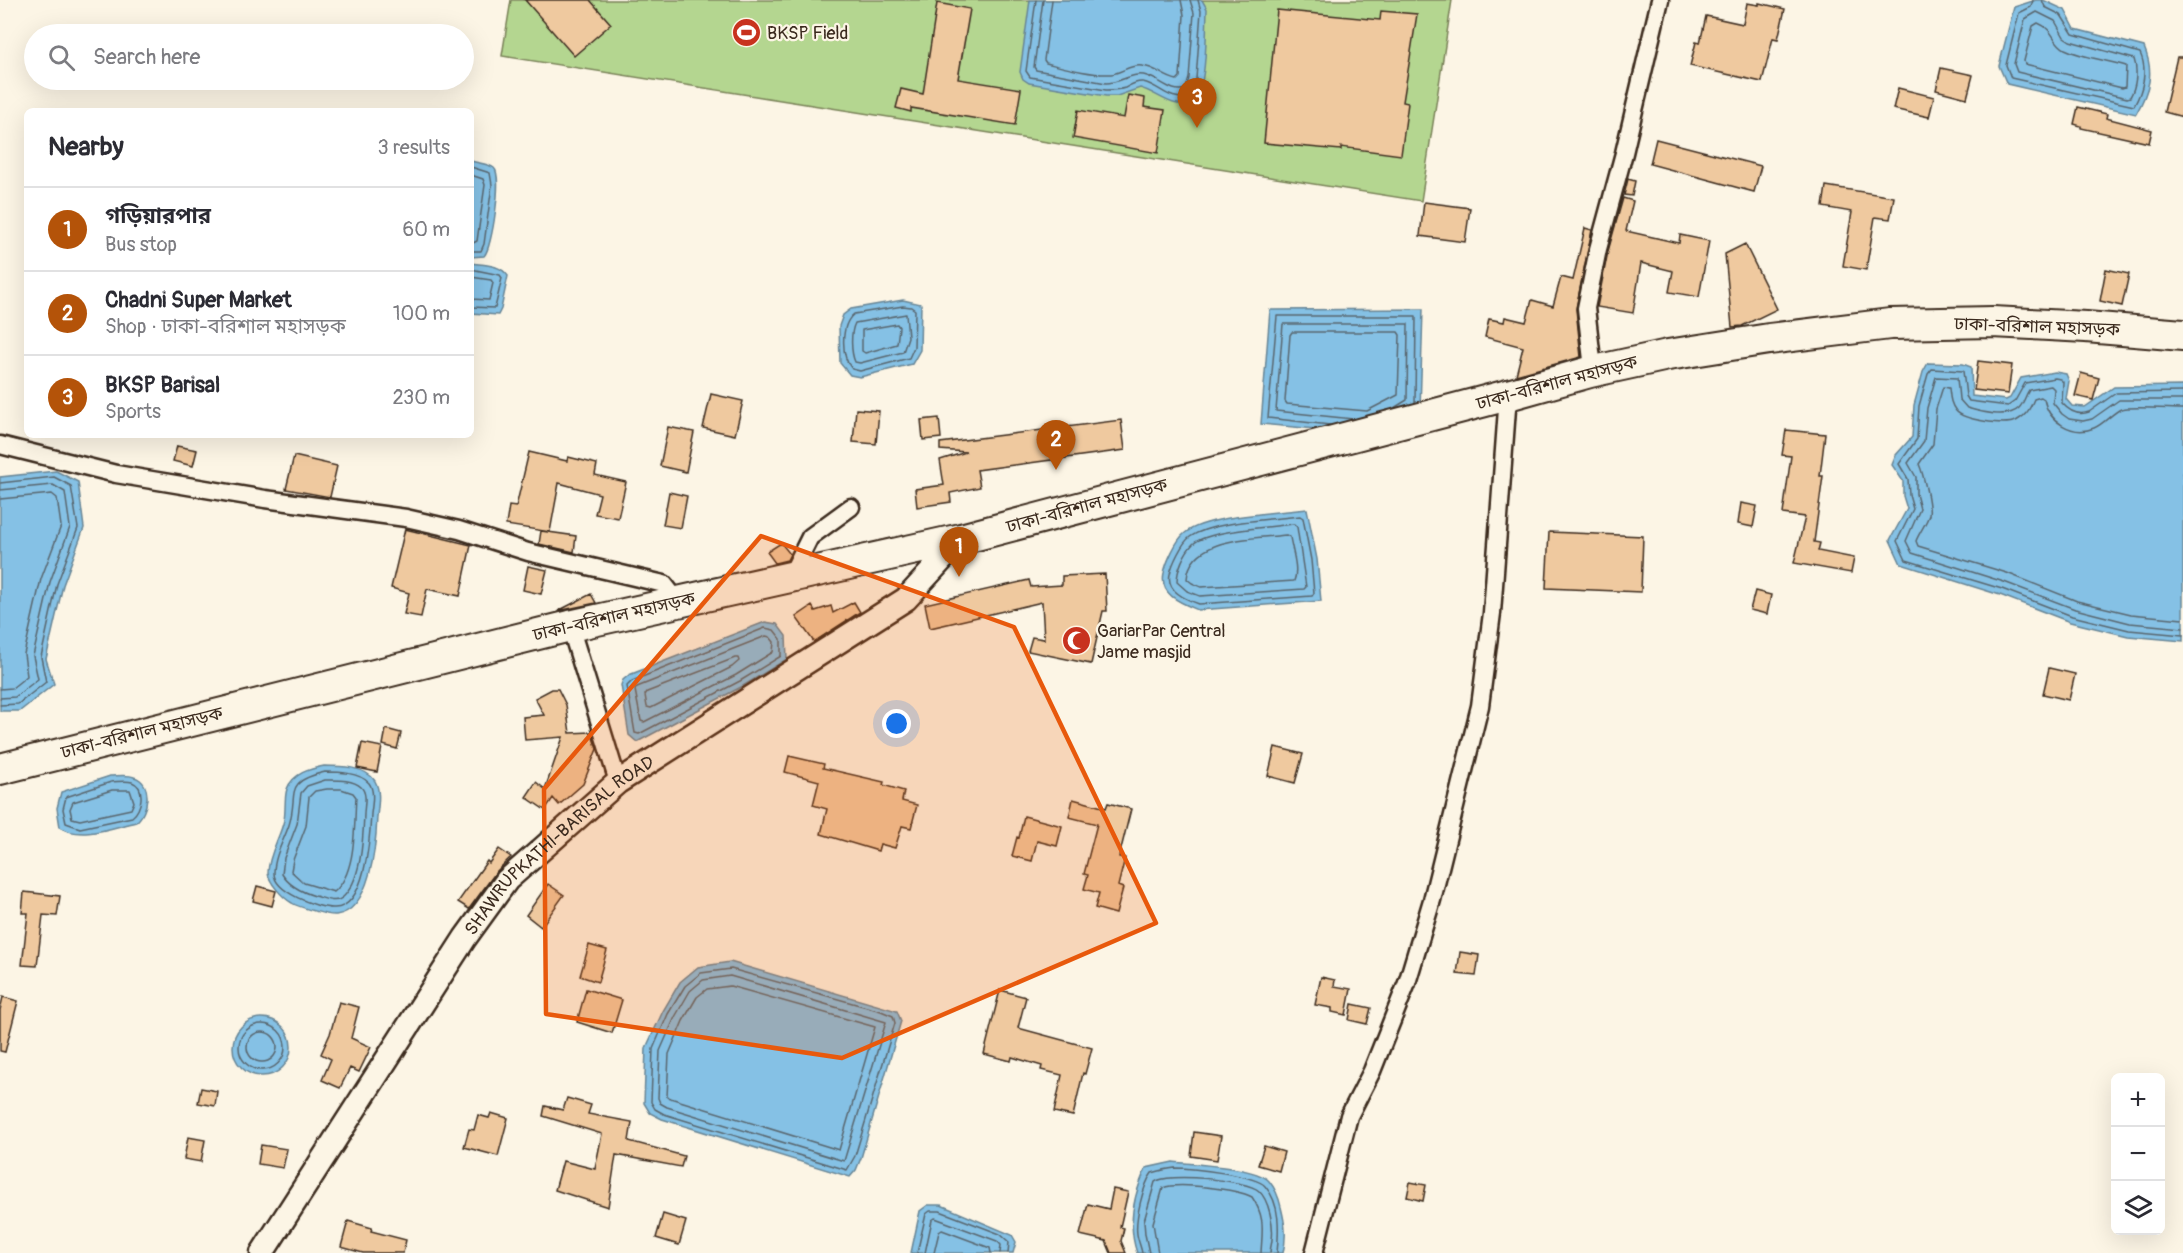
<!DOCTYPE html>
<meta charset="utf-8">
<style>
:root{--surface:#fff;--page:#f2f2f3;--text:#2b2b33;--muted:#7c7c81;--line:#e1e1e2;--accent:#b45309}
body{margin:0;font-family:Pangolin,"Noto Sans Bengali",sans-serif;background:var(--page);color:var(--text)}
.controls{position:absolute;right:18px;bottom:18px;display:grid;overflow:hidden;border-radius:9px;box-shadow:0 6px 24px #0002}
.controls button{width:54px;height:54px;display:grid;place-items:center;padding:0;border:0;border-bottom:2px solid var(--line);background:var(--surface);color:var(--text);font:30px sans-serif}
.you{position:absolute;left:897px;top:724px;width:21px;height:21px;margin:-15px;border:4px solid #fff;border-radius:50%;background:#1a73e8;box-shadow:0 0 0 9px #1a73e833}
.badge{display:grid;place-items:center;width:39px;height:39px;border-radius:50%;background:var(--accent);color:#fff;font-size:20px;font-weight:700}
.pin{position:absolute;translate:-50% -50px;filter:drop-shadow(0 2px 3px #0008)}
.pin::after{content:'';position:absolute;top:32px;width:21px;height:18px;background:inherit;clip-path:polygon(0 0,100% 0,50% 100%)}
.list{margin:0;padding:0;list-style:none}
h2{display:flex;justify-content:space-between;align-items:center;height:78px;margin:0;padding:0 24px;font-size:26px}
h2 small{font-size:20px;font-weight:400;color:var(--muted)}
.list li{display:grid;grid-template-columns:39px 1fr auto;gap:18px;align-items:center;box-sizing:border-box;height:84px;padding:0 24px;border-top:2px solid var(--line)}
.list b{display:block;font-size:22px;white-space:nowrap}
.list p{margin:0;font-size:20px;white-space:nowrap;color:var(--muted)}
.list em{font-size:20px;font-style:normal;color:var(--muted)}
.icon{flex:none;width:33px;height:33px;fill:none;stroke:currentColor;stroke-width:2;stroke-linecap:round;stroke-linejoin:round}
.map{position:relative;flex:none;width:2183px;height:1253px;overflow:hidden}
.search{position:absolute;background:var(--surface);box-shadow:0 6px 24px #0002;left:24px;top:24px;width:450px;height:66px;display:flex;align-items:center;gap:15px;box-sizing:border-box;padding:0 21px;border-radius:33px;color:var(--muted);font-size:22px}
.panel{position:absolute;background:var(--surface);box-shadow:0 6px 24px #0002;left:24px;top:108px;width:450px;height:330px;border-radius:9px}
.map>svg:first-child{display:block}
.green{fill:#b4d690;stroke:#788057;stroke-width:1.5}
.water{fill:#85c1e5;stroke:#678595;stroke-width:1.5}
.lines{fill:none;stroke-linecap:round;stroke-linejoin:round}
.shore{stroke:#59666e;stroke-width:1.5}
.building{fill:#efc99f;stroke:#3b2a1e;stroke-width:1.5}
.street-casing{stroke:#3b2a1e;stroke-width:21}
.secondary-casing{stroke:#3b2a1e;stroke-width:27}
.highway-casing{stroke:#3b2a1e;stroke-width:34}
.street{stroke:#fcf5e5;stroke-width:16}
.secondary{stroke:#fcf5e5;stroke-width:22}
.highway{stroke:#fcf5e5;stroke-width:30}
.marked{fill:#e8590c;fill-opacity:0.2;stroke:#e8590c;stroke-width:4.5;stroke-linejoin:round}
.labels{text-anchor:middle;dominant-baseline:central;stroke-width:4.5;stroke-linejoin:round;paint-order:stroke}
.poi-label{font-size:18px;fill:#3b2a1e;stroke:#fcf5e5;text-anchor:start}
.street-label{font-size:18px;fill:#3b2a1e;stroke:#fcf5e5}
</style>
<div class="map">
<svg width="2183" height="1253" viewBox="0 0 2183 1253">
<rect width="100%" height="100%" fill="#fcf5e5"/>
<filter id="ink" filterUnits="userSpaceOnUse"><feTurbulence type="fractalNoise" baseFrequency=".0167" numOctaves="2"/><feDisplacementMap in="SourceGraphic" scale="12" xChannelSelector="R" yChannelSelector="G"/><feConvolveMatrix kernelMatrix="1 2 1 2 8 2 1 2 1" color-interpolation-filters="sRGB"/></filter>
<g filter="url(#ink)">
<!-- green -->
<path class="green" d="M511,0H1452L1421,201L502,56Z"/>
<!-- water -->
<path class="water" d="M1030,0H1202L1207,9C1206,34 1207,82 1195,102C1173,111 1159,93 1140,88L1117,96H1106L1029,83L1023,79L1020,72Z
M2036,0H2043L2065,10L2075,29L2144,47C2155,73 2149,91 2136,114L2007,84L1999,66L2014,7Z
M471,161C477,163 489,164 494,168C503,175 492,249 484,256L471,257Z
M471,263C484,265 500,264 508,276L501,309L498,315L471,313Z
M903,300L921,304L920,350L912,364L860,377L850,375L840,363L839,326L843,315L851,309Z
M1423,309L1420,410L1372,434L1261,424L1270,310Z
M1928,363L1963,364L1971,367L1972,396L2006,400L2010,398L2021,378L2055,372L2066,374L2069,381L2066,399L2072,406L2085,407L2114,387L2183,386V641L2128,636L2070,622L2000,595L1901,564L1890,540L1907,509L1903,496V481L1892,465L1896,455L1912,437L1914,405L1923,372Z
M56,471L78,482L84,528L63,585L46,659L54,684L20,711H0V477Z
M1307,509L1317,559L1321,601L1198,610C1181,603 1159,595 1164,573C1166,563 1176,540 1185,533C1207,515 1278,513 1307,509Z
M765,622L777,624L786,636L787,659L743,686L637,742L629,735L621,685L623,680L629,675Z
M324,766C339,766 366,766 375,781C381,792 378,805 377,817C376,844 371,911 336,915C329,916 298,907 292,903C283,898 268,882 268,872C269,853 280,838 284,820C286,810 284,798 287,789C293,773 310,769 324,766Z
M110,776C117,776 127,774 134,777C154,783 148,813 136,822C113,827 81,841 60,827L57,808L61,792Z
M730,962L897,1011L901,1021L861,1158L856,1170L850,1177L662,1119L650,1113L644,1103L646,1048L663,1011L680,982L698,967Z
M233 1047a29 29 0 1 1 58 0a29 29 0 1 1-58 0Z
M1173,1162C1193,1164 1257,1167 1269,1181C1275,1188 1279,1198 1281,1207C1285,1223 1287,1236 1283,1253H1137C1127,1224 1133,1196 1146,1168Z
M928,1205H941L1012,1235L1016,1242L1013,1253H911L920,1211Z"/>
<g class="lines">
<!-- shore -->
<path class="shore" d="M1036,0L1026,71L1030,77L1106,90C1113,90 1119,90 1125,88C1131,85 1135,81 1143,82C1161,86 1168,102 1191,97L1196,79L1201,11L1198,0
M1043,0L1034,67L1036,70L1106,83C1121,83 1133,71 1147,76C1161,80 1172,94 1186,89L1189,78L1194,13L1190,0
M1052,0L1044,60L1046,63C1066,68 1090,75 1111,74C1122,73 1130,64 1142,66C1156,67 1164,78 1177,80L1180,77L1184,15L1181,0
M2033,0L2031,7L2019,13L2006,65L2011,78L2134,106C2143,90 2148,70 2140,53L2073,34L2061,15L2045,7L2042,0
M2037,12L2055,21L2064,37L2070,41L2134,59C2138,70 2136,87 2130,97L2127,98L2017,72L2014,64L2025,19Z
M2038,23C2055,30 2052,42 2065,49C2083,58 2107,60 2126,66L2125,87L2122,88L2025,64L2024,61L2033,26Z
M471,167L490,173L492,185L484,244L481,251H471
M471,175L483,179L485,185L477,241L471,244
M471,269L500,275L502,278L495,308L471,307
M471,277L491,280L493,283L489,300L471,299
M903,306L911,307L915,310L914,347L909,358L860,371L852,369C841,357 840,325 854,314Z
M906,314L908,337L903,352L860,363L855,362C851,353 850,333 855,323Z
M897,324L899,327L897,344L865,353L862,351V330Z
M1292,332H1398L1400,335L1398,395L1367,411L1287,404L1285,401L1290,335Z
M2183,392L2116,393L2089,412C2078,416 2069,411 2062,403L2063,382L2060,379L2055,378L2025,383L2015,401L2008,406L1969,401L1966,396L1963,371L1932,369L1928,374L1919,406L1917,439L1899,464L1908,479L1909,495L1913,509L1897,541L1906,560L2002,589L2072,616L2129,630L2183,635
M2183,400H2119L2092,419L2083,421L2069,419L2062,414L2053,403L2054,389L2051,386L2029,390C2025,396 2024,403 2019,408C2008,419 1980,412 1967,408L1959,399L1957,378L1936,377L1927,408L1924,441L1908,463L1916,477V494L1920,509L1906,541L1912,553L2004,582L2075,609L2130,623L2183,628
M2183,409C2171,409 2130,406 2121,409C2112,413 2104,424 2094,428C2072,437 2048,421 2044,399L2041,397L2034,399C2030,409 2026,416 2016,421C2004,426 1964,420 1956,411C1950,404 1950,396 1949,388L1943,387L1936,409L1933,444L1919,464C1923,473 1931,506 1929,515C1926,524 1919,533 1916,541L1918,546L2007,573L2077,601L2131,614L2183,619
M1353,419L1276,411L1283,324H1408L1407,400L1394,408
M1330,425L1268,418L1277,316H1416L1415,403
M0,483L54,477L71,486L78,528L57,584L41,657L46,682L18,704L0,705
M0,490L53,485L65,492L70,527L50,582L33,656L38,679L15,697L0,698
M0,499L52,494L57,498L61,526L41,579L24,654L27,676L12,688L0,689
M1300,516L1303,518L1311,560L1314,593L1312,596L1199,604C1185,599 1166,591 1170,574C1172,564 1182,543 1190,537C1213,521 1271,520 1300,516Z
M1294,524L1297,527L1306,587L1304,589L1200,596L1187,591L1177,582C1177,570 1184,553 1193,544C1209,530 1272,527 1294,524Z
M1286,535L1290,537C1292,550 1299,569 1294,581L1201,587L1192,583L1187,579C1190,536 1255,539 1286,535Z
M765,628L774,630L781,639V656L740,681L639,734L635,733L627,686L632,681Z
M766,636L770,637L774,642L773,652L736,675L644,722L641,721L635,690L637,687Z
M735,658H738L739,661L732,667L651,708L647,707L645,695L647,692Z
M325,772C338,772 359,772 369,783C375,791 372,805 371,814C370,836 366,910 333,908C317,908 274,892 274,873C274,856 284,840 289,825C299,793 282,782 325,772Z
M325,780C336,780 353,779 361,787C368,794 364,806 364,814C363,838 362,881 342,898C335,904 323,898 315,896C302,892 289,886 282,874L284,858L297,824L301,793L307,786Z
M111,782C117,782 126,780 132,782C146,787 142,810 132,817L80,828L66,823L63,809L66,797Z
M327,789H341L353,793L356,797C354,825 357,873 334,892L304,883L291,871L293,860L306,826L309,797L315,791Z
M112,790H130L134,802L131,809L80,820L72,818L70,809L73,802Z
M731,969L881,1011L893,1016L895,1023L855,1156L847,1170L664,1114L655,1109L651,1102L653,1049L668,1014L685,986L701,973Z
M730,976L886,1022L844,1161L667,1107L660,1103L658,1098L660,1051L675,1017L690,991L703,980Z
M730,986L875,1027L839,1150L667,1097L669,1054L683,1021L697,997L707,989Z
M239 1047a23 23 0 1 1 46 0a23 23 0 1 1-46 0Z
M247 1047a15 15 0 1 1 30 0a15 15 0 1 1-30 0Z
M917,1253L926,1214L930,1211H940L1000,1234L1009,1242L1008,1253
M925,1253L932,1220L935,1218L997,1241L1001,1245L1000,1253
M934,1253L939,1232L942,1230L990,1248L991,1253
M1142,1253C1141,1247 1138,1241 1137,1234C1135,1219 1143,1185 1152,1173C1159,1171 1167,1169 1175,1168C1191,1168 1256,1175 1265,1186C1281,1204 1279,1231 1277,1253
M1149,1253L1145,1234L1144,1221L1155,1182C1166,1172 1248,1180 1259,1191C1269,1200 1274,1226 1272,1239C1272,1244 1270,1248 1270,1253
M1158,1253L1153,1223L1163,1188C1178,1182 1237,1189 1252,1197C1266,1218 1262,1231 1261,1253"/>
</g>
<!-- building -->
<path class="building" d="M525,0H590L611,24L574,56Z
M937,3L970,9L958,79L1021,89L1015,125L911,108V112L896,108L901,89L923,94Z
M1747,3L1759,5V3L1785,9L1778,39L1773,38L1762,82L1690,66L1696,42L1700,43L1706,16L1743,24Z
M1277,10L1380,20L1381,11L1417,14L1403,102L1408,103L1401,155L1341,147V150L1264,143Z
M2177,57H2183V117L2164,112Z
M1941,68L1973,75L1967,98L1936,90Z
M1898,88L1934,97L1929,117L1893,109Z
M1128,95L1145,98L1144,107L1165,110L1158,153L1073,138L1078,110L1124,118Z
M2078,107L2107,114L2106,118L2152,130L2149,143L2081,128V126L2074,124Z
M1656,139L1761,166L1754,192L1650,164Z
M1628,179L1635,181L1632,196L1624,195Z
M1826,186L1894,197L1890,219L1875,217L1866,270L1843,266L1852,212L1823,207Z
M1623,198L1633,201L1626,231L1679,243L1680,235L1709,241L1699,297L1669,292L1673,271L1641,263L1633,313L1597,307L1608,251Z
M1424,202L1470,208L1465,242L1420,236Z
M1585,228L1592,230L1576,309L1581,357L1516,375L1523,347L1485,337L1489,319L1504,322L1505,317L1526,322L1532,300L1553,306L1561,277L1573,280Z
M1745,244L1777,309L1742,326L1732,327L1725,254Z
M2106,269L2129,274L2122,306L2100,301Z
M1978,361L2012,365L2008,394L1974,390Z
M2081,373L2099,378L2093,400L2075,396Z
M711,394L743,401L735,435L703,428Z
M856,409L879,411L876,444L853,442Z
M939,418L941,438L923,440L921,420Z
M1121,420L1125,450L977,470L980,487L950,493L951,502L917,507L915,489L944,485L940,460L966,452L940,450V443Z
M668,427L694,432L686,472L660,466Z
M1786,430L1825,434L1820,476H1823L1814,542L1820,543L1818,551L1854,558L1851,573L1794,563L1805,517L1783,514L1791,456L1782,455Z
M177,446L197,450L193,466L173,461Z
M529,452L567,461L568,457L597,464L595,475L626,482L618,518L595,514L600,494L559,483L550,532L506,525L509,506L516,507Z
M294,456L337,466L330,497L286,489Z
M669,492L687,496L681,528L663,525Z
M1741,503L1757,506L1753,527L1738,524Z
M405,529L471,545L460,596L427,589L421,617L404,614L409,593L391,588Z
M541,531L576,536L574,552L539,544Z
M1549,532L1643,536L1641,592L1546,588Z
M781,543L790,554L787,560L775,563L767,552Z
M528,566L547,570L541,594L523,590Z
M1105,574L1107,611H1103L1091,664L1028,651L1032,637L1044,639L1042,602L930,628L925,604L1029,580L1031,587L1062,585V576Z
M1755,591L1771,595L1767,614L1750,610Z
M591,594L596,603L558,611Z
M854,602L860,612L814,642L796,617L812,606L815,611L831,606L833,613Z
M2049,668L2075,674L2069,700L2043,694Z
M552,689H558L566,705L570,733L591,732L597,749L583,784L559,805L553,798L545,810L526,797L536,782L545,789L563,737L525,740L523,717L544,715L535,698Z
M386,729L401,733L397,749L383,745Z
M362,743L382,747L377,772L357,768Z
M1275,747L1303,754L1295,783L1268,776Z
M789,756L824,764L823,768L884,782L883,785L904,791L902,801L917,805L911,828L902,826L895,848L880,844L878,851L821,834L827,809L813,805L819,781L785,772Z
M1073,799L1106,808L1108,803L1131,809L1119,857L1125,858L1118,886L1123,888L1116,914L1095,908L1099,893L1084,889L1088,875L1084,874L1097,824L1069,817Z
M1024,816L1062,826L1057,846L1037,841L1032,861L1012,856L1017,837L1019,838Z
M499,849L511,857L496,872L469,909L458,902L487,861L489,863Z
M548,884L564,895L541,927L526,915Z
M257,886L276,891L272,906L253,901Z
M24,892L60,896L57,916L43,915L37,966L22,965L28,913H22Z
M589,945L607,950L598,982L580,976Z
M1460,952L1479,955L1476,976L1457,974Z
M1321,977L1335,980L1334,986L1351,989L1346,1015L1332,1012V1008L1315,1005Z
M586,989L622,1000L612,1033L577,1022Z
M1000,990L1026,997L1018,1028L1092,1048L1085,1074L1083,1073L1073,1116L1054,1112L1062,1075L1041,1070L1042,1066L1012,1057L1011,1061L984,1054Z
M3,997L18,1001L5,1052L0,1051V1010Z
M339,1002L359,1007L351,1038L371,1047L359,1072L350,1068L340,1088L322,1080L331,1059L321,1054L330,1034Z
M1352,1004L1371,1008L1367,1024L1349,1020Z
M201,1088L217,1091L215,1106L198,1103Z
M567,1098L591,1105L588,1114L632,1122L629,1141L684,1156L681,1167L616,1155L608,1207L555,1190L563,1161L595,1169L602,1134L543,1116L545,1106L563,1110Z
M491,1113L508,1118L498,1156L464,1147L469,1129L474,1130L478,1115L489,1118Z
M1194,1132L1221,1136L1217,1160L1191,1156Z
M188,1137L205,1140L201,1162L184,1159Z
M261,1145L287,1149L283,1168L258,1164Z
M1264,1146L1284,1152L1279,1171L1258,1165Z
M1410,1182L1426,1185L1423,1201L1407,1197Z
M1113,1189L1128,1192L1120,1227L1124,1228L1121,1241L1126,1253H1111L1106,1241L1080,1235L1088,1204L1109,1209Z
M663,1214L686,1221L679,1245L656,1238Z
M348,1221L372,1228L371,1231L406,1240L403,1253H363L341,1247Z"/>
<g class="lines">
<defs>
<path id="street" d="M1590,372L1592,360L1586,308L1598,249L1624,153L1660,0
M0,445L116,474L265,499L406,518L459,530L528,552L664,584L678,602
M787,578L795,567L810,537L851,507
M570,626L618,782
M1314,1253L1349,1116L1372,1071L1407,983L1432,900L1480,706L1492,613L1508,395"/>
<g id="secondary">
<path id="s1" d="M262,1253L465,938L507,880L618,782L906,599L961,539"/>
</g>
<path id="highway" d="M0,769L570,626L961,539L1508,395L1590,372L1668,355L1769,339L1890,324L1993,322L2086,327L2183,335"/>
</defs>
<!-- street casing -->
<use href="#street" class="street-casing"/>
<!-- secondary casing -->
<use href="#secondary" class="secondary-casing"/>
<!-- highway casing -->
<use href="#highway" class="highway-casing"/>
<!-- street -->
<use href="#street" class="street"/>
<!-- secondary -->
<use href="#secondary" class="secondary"/>
<!-- highway -->
<use href="#highway" class="highway"/>
</g>
</g>
<!-- marked area -->
<path class="marked" d="M761,536L1014,627L1156,923L842,1058L546,1014L544,789Z"/>
<!-- icons -->
<defs>
<symbol id="stadium-disc" viewBox="-11 -11 22 22"><circle r="9.5" fill="#c8321e" stroke="#fcf5e5"/><path d="M0-5a6.5 5 0 1 0 0 10a6.5 5 0 1 0 0-10ZM-3.5-1.8h7v3.6h-7Z" fill="#fff"/></symbol>
<symbol id="mosque-disc" viewBox="-11 -11 22 22"><circle r="9.5" fill="#c8321e" stroke="#fcf5e5"/><path d="M3.5-4.9A6 6 0 1 0 3.5 4.9A5 5 0 1 1 3.5-4.9Z" fill="#fff"/></symbol>
</defs>
<g fill-rule="evenodd">
<use href="#stadium-disc" x="730" y="16" width="33" height="33"/>
<use href="#mosque-disc" x="1060" y="624" width="33" height="33"/>
</g>
<g class="labels">
<!-- poi labels -->
<g class="poi-label">
<text x="767" y="33">BKSP Field</text>
<text x="1097" y="631">GariarPar Central<tspan x="1097" dy="21">Jame masjid</tspan></text>
</g>
<!-- street labels -->
<g class="street-label">
<text transform="translate(2037 327) rotate(2)">ঢাকা-বরিশাল মহাসড়ক</text>
<text transform="translate(1557 383) rotate(-15)">ঢাকা-বরিশাল মহাসড়ক</text>
<text transform="translate(1087 506) rotate(-15)">ঢাকা-বরিশাল মহাসড়ক</text>
<text transform="translate(614 617) rotate(-13)">ঢাকা-বরিশাল মহাসড়ক</text>
<text transform="translate(142 733) rotate(-14)">ঢাকা-বরিশাল মহাসড়ক</text>
<text stroke="none"><textPath href="#s1" startOffset="508">SHAWRUPKATHI-BARISAL ROAD</textPath></text>
</g>
</g>
</svg>
<div class="controls">
<button>+</button>
<button>−</button>
<button><svg class="icon" aria-label="layers" viewBox="0 0 24 24"><path d="M12 4l9 5-9 5-9-5zM3 14l9 5 9-5"/></svg></button>
</div>
<div class="you"></div>
<div class="pin badge" style="left:959px;top:577px">1</div>
<div class="pin badge" style="left:1056px;top:470px">2</div>
<div class="pin badge" style="left:1197px;top:128px">3</div>
<div class="search"><svg class="icon" aria-label="search" viewBox="0 0 24 24"><circle cx="10" cy="10" r="6"/><path d="M15 15l6 6"/></svg>Search here</div>
<section class="panel">
<h2>Nearby<small>3 results</small></h2>
<ul class="list">
<li><span class="badge">1</span><div><b>গড়িয়ারপার</b><p>Bus stop</p></div><em>60 m</em></li>
<li><span class="badge">2</span><div><b>Chadni Super Market</b><p>Shop · ঢাকা-বরিশাল মহাসড়ক</p></div><em>100 m</em></li>
<li><span class="badge">3</span><div><b>BKSP Barisal</b><p>Sports</p></div><em>230 m</em></li>
</ul>
</section>
</div>
